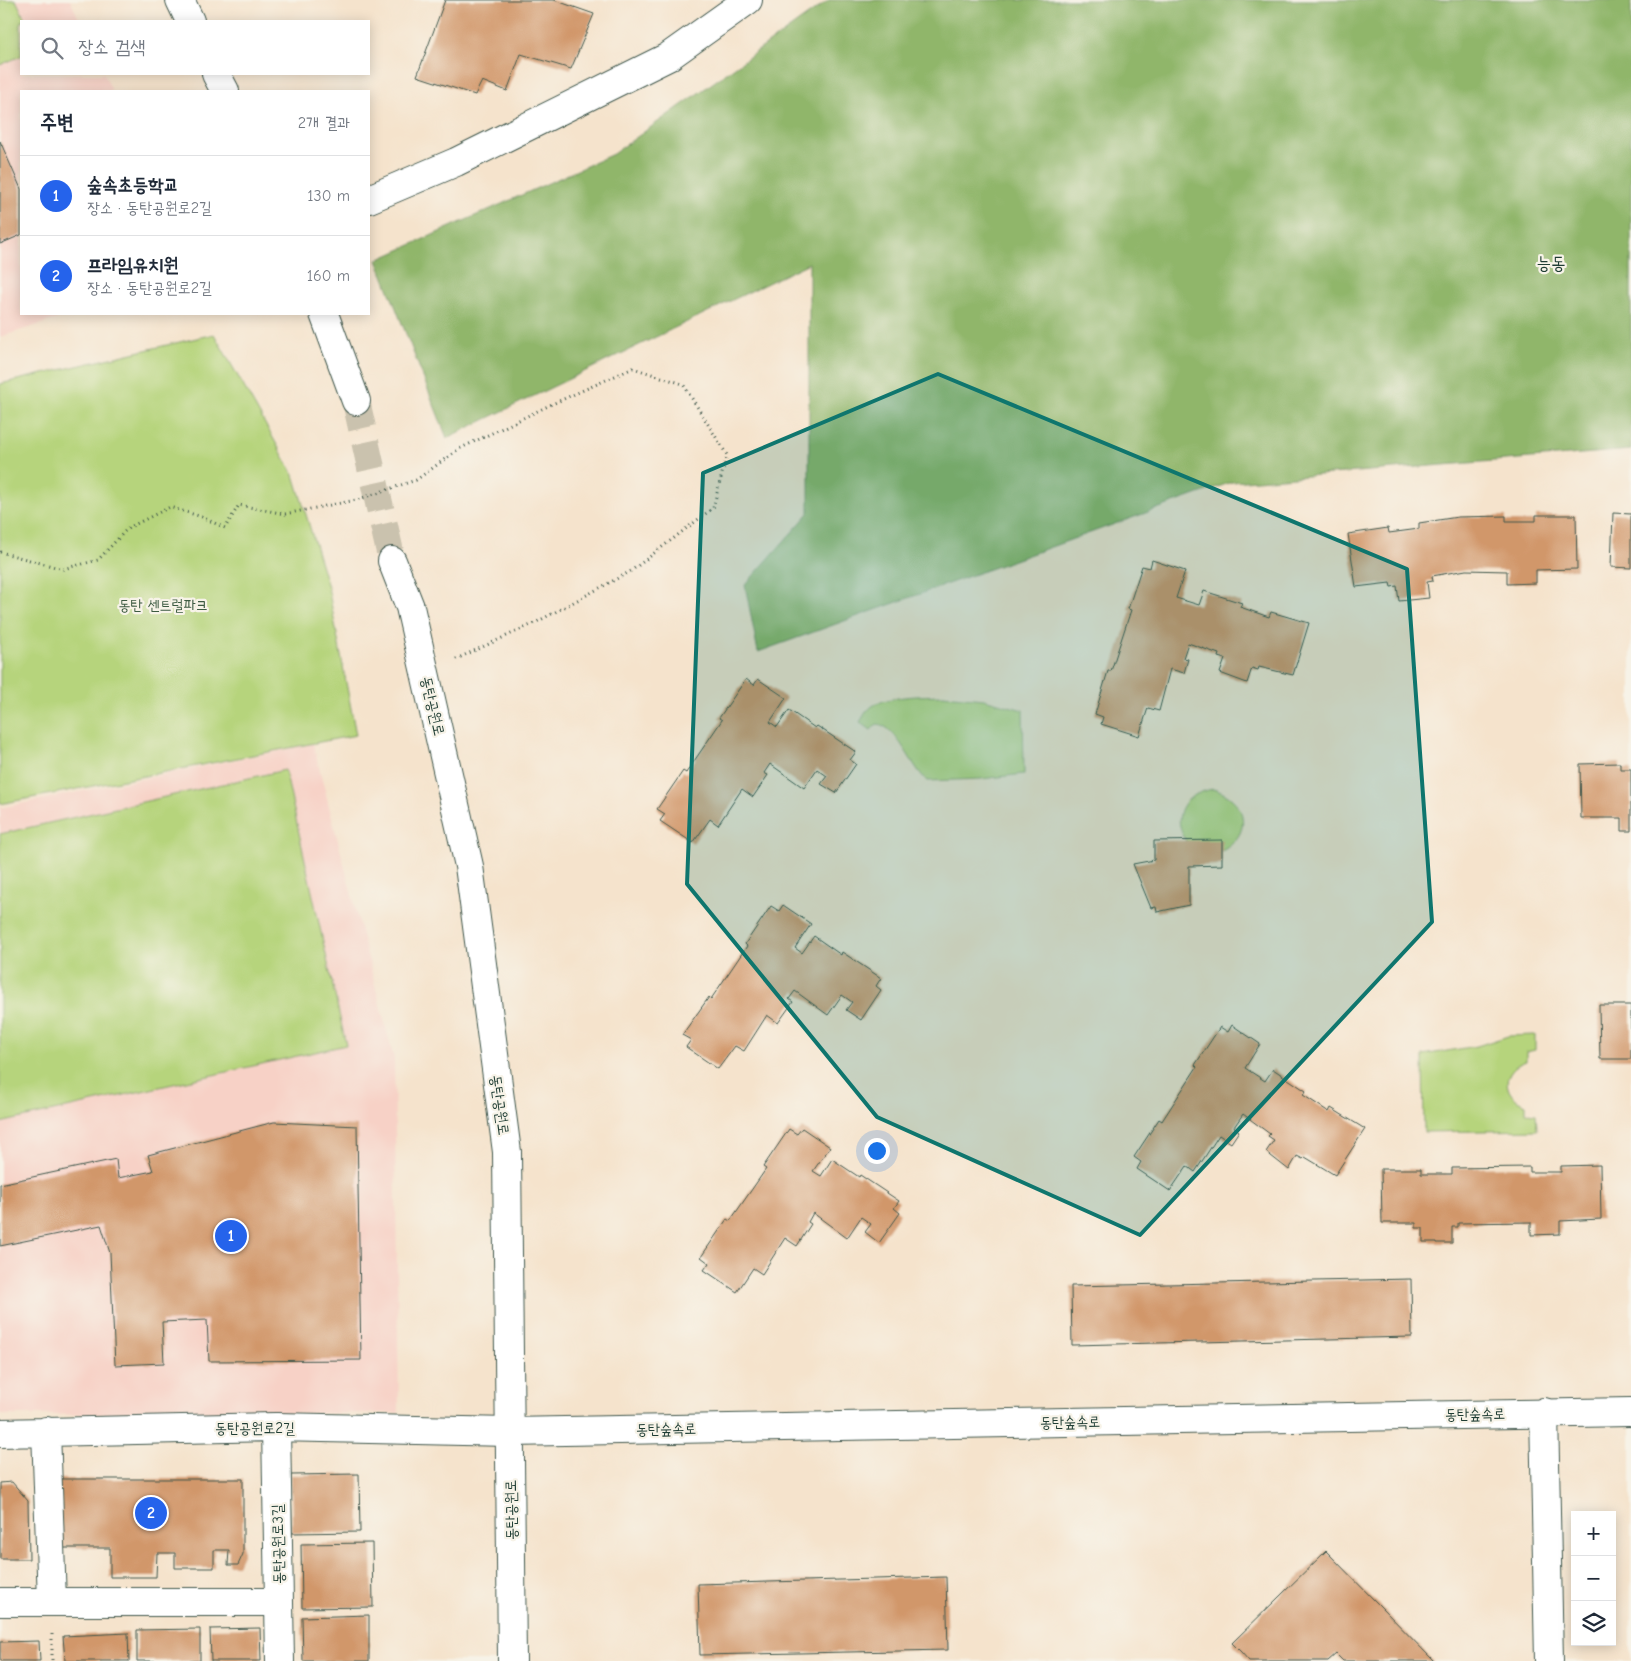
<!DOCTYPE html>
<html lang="ko">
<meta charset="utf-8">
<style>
:root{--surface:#fff;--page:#f6f6f7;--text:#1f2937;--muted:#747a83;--line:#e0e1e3;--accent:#2563eb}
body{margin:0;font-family:"Comic Neue","Poor Story",sans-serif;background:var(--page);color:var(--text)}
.controls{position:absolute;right:15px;bottom:15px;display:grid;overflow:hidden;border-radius:0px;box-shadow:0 2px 12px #0003}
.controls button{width:45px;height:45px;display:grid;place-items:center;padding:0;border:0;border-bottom:1px solid var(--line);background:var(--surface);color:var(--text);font:25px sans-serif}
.you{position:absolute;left:876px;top:1150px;width:18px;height:18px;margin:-12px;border:4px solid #fff;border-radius:50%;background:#1a73e8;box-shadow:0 0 0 8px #1a73e833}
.badge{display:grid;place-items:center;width:32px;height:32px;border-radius:50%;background:var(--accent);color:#fff;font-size:16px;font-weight:700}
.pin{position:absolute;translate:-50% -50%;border:2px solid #fff;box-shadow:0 1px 5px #0006}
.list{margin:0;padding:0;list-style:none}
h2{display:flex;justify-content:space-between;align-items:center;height:65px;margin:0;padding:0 20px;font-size:21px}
h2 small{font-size:16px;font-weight:400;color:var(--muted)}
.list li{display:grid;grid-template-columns:32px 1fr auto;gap:15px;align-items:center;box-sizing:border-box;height:80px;padding:0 20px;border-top:1px solid var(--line)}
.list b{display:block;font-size:19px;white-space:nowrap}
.list p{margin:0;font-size:16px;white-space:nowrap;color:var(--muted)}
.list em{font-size:16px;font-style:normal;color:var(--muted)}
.icon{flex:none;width:28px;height:28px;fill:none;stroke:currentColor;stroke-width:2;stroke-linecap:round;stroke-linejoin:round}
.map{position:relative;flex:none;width:1631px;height:1661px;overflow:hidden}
.search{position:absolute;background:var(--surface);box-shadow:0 2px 12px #0003;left:20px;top:20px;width:350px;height:55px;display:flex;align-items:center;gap:12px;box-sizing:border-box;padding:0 18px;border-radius:0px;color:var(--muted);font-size:19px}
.panel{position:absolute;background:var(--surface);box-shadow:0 2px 12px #0003;left:20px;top:90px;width:350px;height:225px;border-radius:0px}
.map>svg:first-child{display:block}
.built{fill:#f7d1c6}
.green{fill:#b6d47b;stroke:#6a8858}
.forest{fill:#90b66b;stroke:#587a50}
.building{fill:#d1976a}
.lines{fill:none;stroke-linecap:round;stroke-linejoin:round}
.secondary-tunnel{stroke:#cac2ae;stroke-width:28;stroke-dasharray:28 14;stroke-linecap:butt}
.minor-casing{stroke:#3f564b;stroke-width:30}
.tertiary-casing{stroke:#3f564b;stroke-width:30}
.secondary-casing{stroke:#3f564b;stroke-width:30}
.path{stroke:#3f564b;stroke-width:3;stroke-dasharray:1 4;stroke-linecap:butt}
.minor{stroke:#fff;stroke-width:28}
.tertiary{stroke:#fff;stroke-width:28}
.secondary{stroke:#fff;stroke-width:28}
.marked{fill:#0f766e;fill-opacity:0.2;stroke:#0f766e;stroke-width:4;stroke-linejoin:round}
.labels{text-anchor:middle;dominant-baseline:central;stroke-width:4.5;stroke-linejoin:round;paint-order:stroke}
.park-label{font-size:15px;fill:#3d5b42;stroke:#f7f3e8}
.street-label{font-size:15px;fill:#1f3d34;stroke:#f7f3e8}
.quarter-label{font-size:18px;fill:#1f3d34;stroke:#f7f3e8}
</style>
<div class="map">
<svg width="1631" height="1661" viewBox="0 0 1631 1661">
<rect width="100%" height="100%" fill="#f7f3e8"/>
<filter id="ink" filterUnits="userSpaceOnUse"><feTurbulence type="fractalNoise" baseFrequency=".02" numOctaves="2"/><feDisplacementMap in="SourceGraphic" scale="10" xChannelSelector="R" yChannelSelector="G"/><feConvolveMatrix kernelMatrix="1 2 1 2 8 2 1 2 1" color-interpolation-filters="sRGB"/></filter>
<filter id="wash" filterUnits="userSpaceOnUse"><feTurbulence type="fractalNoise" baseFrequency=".0096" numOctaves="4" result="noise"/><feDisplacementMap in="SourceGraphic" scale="20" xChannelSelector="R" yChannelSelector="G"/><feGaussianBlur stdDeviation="1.12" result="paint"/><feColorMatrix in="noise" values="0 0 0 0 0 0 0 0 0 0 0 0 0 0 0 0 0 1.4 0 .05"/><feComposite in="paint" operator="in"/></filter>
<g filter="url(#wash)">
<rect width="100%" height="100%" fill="#f5e3cc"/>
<!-- built -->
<path class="built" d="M0,0H70L80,21H21V74H104L112,91H21V314H72L0,337Z
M313,744L394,1059L399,1413L0,1415V808Z"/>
<!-- green -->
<path class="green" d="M0,0H16L26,21H21V56L0,65Z
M214,334L294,475L328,587L356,735L0,804V384Z
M943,695L984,699L1023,710L1024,774L981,779L928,781C913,771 897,725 877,724L871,730L860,722C863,718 865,712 869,709C882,695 924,696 943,695Z
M285,770L346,1045L0,1123V834Z
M1213,789C1247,799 1254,833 1222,851L1186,841C1170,814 1184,794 1213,789Z
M1535,1035V1050L1526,1052V1061C1501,1069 1501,1096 1526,1104V1113L1536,1114L1537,1130L1424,1132L1423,1055L1477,1046L1508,1036Z"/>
<!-- forest -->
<path class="forest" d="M829,0H1631V450L1232,482L758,652L745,585L809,513V263L447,438L377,260L613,154Z"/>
<g id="blocks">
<!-- building -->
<path class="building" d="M445,0H554L594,14L571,69L521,54L507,91L482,81L475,95L417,76Z
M0,141L21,189V235L0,244Z
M1613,513L1631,514V568L1611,567Z
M1536,515H1576L1577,569L1536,570V583L1507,584V571L1466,570L1432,576L1433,581L1427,582L1429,598L1399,601L1397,586L1391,587L1390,583L1356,587L1348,534L1388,528L1389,533L1419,529V523L1458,517L1506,516V521H1536Z
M1152,560L1185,571L1176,598L1199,605L1204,591L1242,603L1240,607L1269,617L1271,612L1309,623L1293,675L1259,667L1258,670L1252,668L1247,683L1220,673L1225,659L1218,657L1219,654L1188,643L1183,658L1188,659L1184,673L1170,669L1159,711L1148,708L1139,736L1101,724L1103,717L1095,714L1108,671H1111L1131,610L1128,609L1142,566L1150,568Z
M746,679L754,685L758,679L786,698L770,722L777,727L789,710L815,728L817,726L856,752L850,760L856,764L836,793L821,784L827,776L817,769L804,788L770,764L764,773L768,775L753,797L742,789L718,825L710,819L693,843L660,821L665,814L657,809L683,771L686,773L722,720L719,718Z
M1620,763V769H1631V831H1622V818H1581L1580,764Z
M1222,840V865L1189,866V905L1157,912L1156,907L1151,908L1133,864L1154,860V841Z
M783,905L811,924L795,948L802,953L814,936L841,955L842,952L881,978L876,986L881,990L861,1020L846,1010L852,1002L842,995L828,1015L795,991L789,999L793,1002L778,1023L767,1015L744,1051L735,1046L718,1069L686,1047L691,1040L682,1035L709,997L711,999L747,946L745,944L771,906L779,911Z
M1599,1005H1631V1059H1600Z
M1232,1025L1260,1044L1245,1068L1265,1081L1273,1069L1306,1091L1303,1095L1329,1112L1331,1108L1365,1129L1335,1175L1305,1157L1303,1159L1297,1156L1289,1170L1266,1152L1274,1140L1268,1136L1270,1134L1243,1114L1234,1127L1239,1131L1231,1143L1219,1135L1195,1172L1187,1166L1170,1191L1137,1169L1141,1162L1134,1157L1159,1119L1162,1121L1197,1067L1195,1065L1220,1027L1228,1032Z
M274,1122L357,1126L361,1360L209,1361L207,1320L162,1322L164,1363L115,1365L110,1253L101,1225L0,1246V1184L116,1159L118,1178L153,1171L148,1155Z
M802,1128L830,1147L813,1171L821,1176L832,1159L859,1177L860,1175L899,1201L894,1208L900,1213L879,1243L865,1232L871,1224L861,1217L847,1238L813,1213L808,1222L811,1224L797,1246L785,1238L762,1274L753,1268L737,1292L704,1270L709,1263L701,1257L727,1219L730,1221L766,1169L763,1167L789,1129L797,1134Z
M1600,1165L1601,1219L1560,1221V1234L1531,1235V1222L1458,1223V1227H1452V1243H1437V1242H1423V1228H1416V1223H1382L1381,1169H1421V1174H1452V1168L1530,1167V1172H1561V1166Z
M1411,1279L1412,1337L1072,1345L1071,1286Z
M359,1474L360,1532L292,1533L291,1475Z
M58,1479H243V1554L238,1565H228L229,1550H214V1568H175V1553H157L156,1577H110V1548H58Z
M12,1482L28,1501L29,1559H0V1483Z
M372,1543L373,1607L302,1608L301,1544Z
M1326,1551L1434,1661H1343L1336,1654L1328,1661H1249L1241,1652L1232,1643Z
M946,1577L948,1650L700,1655L698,1584Z
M369,1615V1661H303L302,1617Z
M260,1628L261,1661H211L210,1629Z
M200,1629V1661H137V1630Z
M128,1633L129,1661H65L63,1636Z
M39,1641L40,1661H0V1642Z"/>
</g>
</g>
<g filter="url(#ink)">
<use href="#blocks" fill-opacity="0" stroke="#3f564b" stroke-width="1"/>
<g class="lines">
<!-- secondary-tunnel -->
<path class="secondary-tunnel" d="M356,401L392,561"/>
<defs>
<path id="minor" d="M369,199L456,162L668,57L748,0
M1544,1412L1549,1661
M276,1427L280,1661
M46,1431L52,1601
M0,1433L276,1427L510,1432
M0,1602H279"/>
<path id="tertiary" d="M180,0L190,21
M216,74L225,91
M324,314L356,401
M510,1432L1631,1412"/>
<path id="secondary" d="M392,561L410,607L469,866L507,1152L512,1661"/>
</defs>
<!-- minor casing -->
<use href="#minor" class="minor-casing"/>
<!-- tertiary casing -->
<use href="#tertiary" class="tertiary-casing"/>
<!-- secondary casing -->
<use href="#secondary" class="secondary-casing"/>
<!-- path -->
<path class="path" d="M0,552L63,569L98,560L128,528L170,507L202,517L225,528L239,505L285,514L356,500L416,480L459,449L550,405L633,368L683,384L727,455L713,508L631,571L533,624L454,660
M52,1634V1661"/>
<!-- minor -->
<use href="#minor" class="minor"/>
<!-- tertiary -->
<use href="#tertiary" class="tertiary"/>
<!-- secondary -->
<use href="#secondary" class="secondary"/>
</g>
</g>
<!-- marked area -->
<path class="marked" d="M938,374L1407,569L1432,922L1140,1235L877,1117L687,884L703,473Z"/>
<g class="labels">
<!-- park labels -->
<g class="park-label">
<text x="163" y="605">동탄 센트럴파크</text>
</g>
<!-- street labels -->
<g class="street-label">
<text transform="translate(433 706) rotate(77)">동탄공원로</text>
<text transform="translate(500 1105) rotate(82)">동탄공원로</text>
<text transform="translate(1475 1414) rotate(-1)">동탄숲속로</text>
<text transform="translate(1070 1422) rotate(-1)">동탄숲속로</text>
<text x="255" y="1428">동탄공원로2길</text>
<text transform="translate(666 1429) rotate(-1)">동탄숲속로</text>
<text transform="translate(511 1510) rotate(-91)">동탄공원로</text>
<text transform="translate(278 1544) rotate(-91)">동탄공원로3길</text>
</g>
<!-- quarter labels -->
<g class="quarter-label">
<text x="1551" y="263">능동</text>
</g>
</g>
</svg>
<div class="controls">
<button>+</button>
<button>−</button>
<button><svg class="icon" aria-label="layers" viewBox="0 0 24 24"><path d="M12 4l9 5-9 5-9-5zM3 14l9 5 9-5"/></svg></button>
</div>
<div class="you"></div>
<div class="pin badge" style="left:231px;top:1236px">1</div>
<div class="pin badge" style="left:151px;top:1513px">2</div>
<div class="search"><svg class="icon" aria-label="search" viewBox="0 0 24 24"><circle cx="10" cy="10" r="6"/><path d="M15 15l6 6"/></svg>장소 검색</div>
<section class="panel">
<h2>주변<small>2개 결과</small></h2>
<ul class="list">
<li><span class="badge">1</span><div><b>숲속초등학교</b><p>장소 · 동탄공원로2길</p></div><em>130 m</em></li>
<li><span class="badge">2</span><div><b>프라임유치원</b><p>장소 · 동탄공원로2길</p></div><em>160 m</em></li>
</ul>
</section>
</div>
